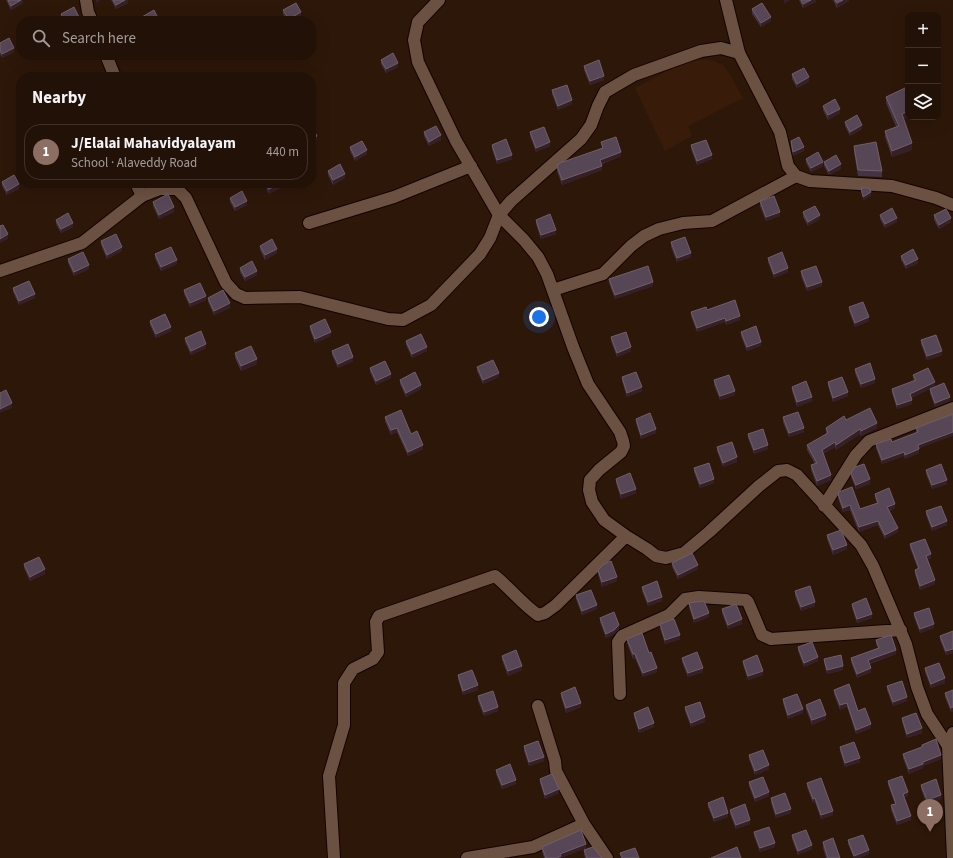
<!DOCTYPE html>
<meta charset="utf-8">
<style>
:root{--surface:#221107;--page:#2a1a11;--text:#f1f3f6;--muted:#a29d9b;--line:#3f3128;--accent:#8c9099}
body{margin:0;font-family:"Source Sans 3",sans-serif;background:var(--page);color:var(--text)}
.controls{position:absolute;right:12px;top:12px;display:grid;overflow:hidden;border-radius:8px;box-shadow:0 4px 16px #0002}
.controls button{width:36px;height:36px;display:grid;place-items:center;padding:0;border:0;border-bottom:1px solid var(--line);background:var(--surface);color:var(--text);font:20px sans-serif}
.you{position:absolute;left:539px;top:317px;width:14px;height:14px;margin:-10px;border:3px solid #fff;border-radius:50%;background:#1a73e8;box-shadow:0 0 0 6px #1a73e833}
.badge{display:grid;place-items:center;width:26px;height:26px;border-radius:50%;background:var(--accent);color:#fff;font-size:13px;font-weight:700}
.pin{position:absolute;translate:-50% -33px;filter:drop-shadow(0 1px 2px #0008)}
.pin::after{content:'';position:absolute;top:21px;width:14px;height:12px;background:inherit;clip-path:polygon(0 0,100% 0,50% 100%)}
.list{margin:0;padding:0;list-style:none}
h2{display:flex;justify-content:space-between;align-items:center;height:52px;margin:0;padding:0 16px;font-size:17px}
h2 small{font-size:13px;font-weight:400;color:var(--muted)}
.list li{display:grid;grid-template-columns:26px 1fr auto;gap:12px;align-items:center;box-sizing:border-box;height:56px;margin:0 8px 8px;padding:0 8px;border:1px solid var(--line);border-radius:16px}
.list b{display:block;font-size:15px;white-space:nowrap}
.list p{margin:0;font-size:13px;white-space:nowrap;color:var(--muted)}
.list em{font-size:13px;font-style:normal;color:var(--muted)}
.icon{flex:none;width:22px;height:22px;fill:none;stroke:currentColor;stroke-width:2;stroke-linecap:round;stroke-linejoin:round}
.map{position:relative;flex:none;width:953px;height:858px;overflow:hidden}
.search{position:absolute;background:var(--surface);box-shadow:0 4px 16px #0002;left:16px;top:16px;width:300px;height:44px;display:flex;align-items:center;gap:10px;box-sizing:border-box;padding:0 14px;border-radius:16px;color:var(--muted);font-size:15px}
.panel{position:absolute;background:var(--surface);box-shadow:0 4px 16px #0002;left:16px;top:72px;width:300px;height:116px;border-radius:16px}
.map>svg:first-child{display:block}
.built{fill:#381c09}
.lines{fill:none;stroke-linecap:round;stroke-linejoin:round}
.street-casing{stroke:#150300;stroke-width:14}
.secondary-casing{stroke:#150300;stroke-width:14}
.street{stroke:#6b5141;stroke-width:12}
.secondary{stroke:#6b5141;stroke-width:12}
.wall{fill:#453345}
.shaded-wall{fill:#342026}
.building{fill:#574655;stroke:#705e69}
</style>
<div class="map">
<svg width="953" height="858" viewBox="0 0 953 858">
<rect width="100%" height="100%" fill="#2d1709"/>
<!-- built -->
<path class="built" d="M707,59L723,65L732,78L743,98L688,126L692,136L665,151L635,88L687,61Z"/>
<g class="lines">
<defs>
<path id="street" d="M86,0L88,12L92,21
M439,0L418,22L414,40L418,62L456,141L499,215L524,240L538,257L547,274L573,347L588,384L620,432L623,441L624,446L621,452L599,470L590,480L589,490L592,502L604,520L626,536L647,549L656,556L666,558L684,553L709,532L759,486L778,471L787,470L797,475L861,545L873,566L906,644L917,687L927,714L948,746
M726,0L739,53
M106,55L115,77
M136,183L142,196
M309,223L394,197L471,166
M553,290L603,274L631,246L644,236L659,229L683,223L712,221L796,176
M824,506L856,455L869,441L953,408
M620,694L618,642L622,636L669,615L685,599L699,597L746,600L748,602L762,635L771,639L901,630
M538,706L555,761L556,771L584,824L607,858
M334,858L329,776L344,725V683L353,669L373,659L378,652L376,622L379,616L495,576C510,588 522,604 538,615L545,613L556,605L626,536
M467,858L533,847L584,824"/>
<path id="secondary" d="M0,271L82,243L142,196L160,189H177L186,198L226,283L236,294L245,298L300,297L388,319L403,320L431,305L480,254L490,238L499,215L511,201L581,139L591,125L598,106L605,92L634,75L701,51L721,48L739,53L780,132L788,166L796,176L810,181L892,186L936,198L953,205
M953,858L948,746L953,733"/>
</defs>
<!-- street casing -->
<use href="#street" class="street-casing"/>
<!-- secondary casing -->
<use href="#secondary" class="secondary-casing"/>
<!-- street -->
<use href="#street" class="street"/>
<!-- secondary -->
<use href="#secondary" class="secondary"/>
</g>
<!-- wall -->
<path class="wall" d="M6,0H23V3L11,10Z
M111,0H128V3L116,9Z
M799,0H816V2L803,8Z
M833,0H849V1L837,8Z
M752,9L771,21L761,27L752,14Z
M283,10L301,16L292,21H287L283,14Z
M61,14L79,21H63L61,18Z
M0,43L14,52L2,58L0,54Z
M381,60L398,67L386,73L381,64Z
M584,66L604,80L590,85L584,70Z
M792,74L809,82L797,88L792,79Z
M552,90L572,104L558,110L552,94Z
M886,97L904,119L912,150L892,157L885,137V131L896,127L886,103Z
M823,106L840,113L828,120L823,110Z
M845,122L862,129L850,136L845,126Z
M424,132L441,140L429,146L424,136Z
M530,132L550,146L536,152L530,136Z
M791,141L804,151L793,156L791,146Z
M601,142L621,156L602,164V170L562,185L557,171V166L602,148Z
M492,145L512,159L497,164L492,149Z
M691,145L712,159L697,165L691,149Z
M854,146L882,171V177L858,176L854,152Z
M350,147L367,154L355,161L350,151Z
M806,159L823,166L811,172L806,163Z
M824,162L841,169L829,175L824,166Z
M328,171L345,178L333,185L328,175Z
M2,182L19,189L7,195L2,186Z
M264,183H282V187L269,194Z
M230,198L247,205L235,211L230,202Z
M760,201L780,216L766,221L760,206Z
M153,202L174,212L159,219L153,206Z
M803,212L820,219L808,226L803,217Z
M880,215L897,222L885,228L880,219Z
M934,215L951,222L939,229L934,220Z
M56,220L73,227L61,233L56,224Z
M536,220L556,234L541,239L536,224Z
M101,241L122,251L107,259L101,245Z
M671,242L691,257L677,262L671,247Z
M260,246L277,253L265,260L260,250Z
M155,254L177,264L161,271L155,258Z
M901,256L918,263L906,269L901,260Z
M768,258L788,272L774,278L768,262Z
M68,259L89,269L74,276L68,263Z
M240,268L257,275L245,281L240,272Z
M801,271L822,286L807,291L801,276Z
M609,279L653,286L615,299L609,283Z
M13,288L35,298L19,305L13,292Z
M184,290L206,300L190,307L184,294Z
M208,298L230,308L214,315L208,302Z
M849,307L869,321L855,327L849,311Z
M707,310L740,320L726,325L725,322L697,332L691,316V312Z
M150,321L171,331L156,338L150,325Z
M310,326L331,336L315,343L310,330Z
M741,332L761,346L747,351L741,336Z
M611,337L631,351L617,357L611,341Z
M185,338L206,348L191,355L185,342Z
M921,340L942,355L927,360L921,344Z
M406,341L427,351L412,358L406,345Z
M332,351L353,361L338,368L332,355Z
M235,353L257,364L241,371L235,358Z
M477,367L499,377L483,384L477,371Z
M370,368L391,378L376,385L370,372Z
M855,369L875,383L861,388L855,373Z
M913,375L935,387L931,388L950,401L935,407L930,393V389L911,398L912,404L897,409L892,393V389L914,381L913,379Z
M622,377L642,391L627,397L622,381Z
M400,380L421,389L406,397L400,384Z
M714,380L735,395L720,400L714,385Z
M828,382L848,396L833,402L828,386Z
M792,387L812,401L797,407L792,391Z
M953,414L919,449V453L905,459L904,456L882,464L876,448V444L892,442L916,433V428Z
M385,417L411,434L423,449L408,456L397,432L391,435L385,421Z
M783,417L804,432L789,437L783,422Z
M636,419L656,433L641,439L636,423Z
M846,420L877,428L861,436L860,434L836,450L835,447L823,454L831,480L817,486L811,470V465L815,464L807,450V445L826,434V428Z
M748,434L768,449L754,454L748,438Z
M717,447L737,462L723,467L717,451Z
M694,468L714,483L700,488L694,472Z
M926,470L947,484L932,489L926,474Z
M851,473L870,484L856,489L851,477Z
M616,479L636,493L621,499L616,483Z
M838,494L860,509L877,503L875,498V494L895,508L889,511L898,532L885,539L878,525L859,532L850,510L843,512L838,498Z
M926,511L947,525L932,531L926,515Z
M827,535L847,549L833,555L827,539Z
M910,544L931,558L927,560L935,584L920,590L915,574V570L918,569L910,548Z
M672,563L698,569L678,579L672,567Z
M24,564L45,574L30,581L24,568Z
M598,570L617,581L602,587L598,574Z
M642,587L662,601L648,606L642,591Z
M795,591L815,606L801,611L795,596Z
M576,595L597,609L582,615L576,599Z
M689,603L709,617L694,623L689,607Z
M852,604L872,618L857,623L852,608Z
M722,609L742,624L728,629L722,613Z
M914,613L934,628L920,633L914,617Z
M600,618L619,629L614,634L606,638L600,622Z
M660,624L680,639L665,644L660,628Z
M953,631V653L946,655L940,640V636Z
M627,639L649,653L657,672L643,677L635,658L633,659L627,643Z
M876,640L896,654L870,664L871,672L857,678L851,662V658L878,648L876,644Z
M798,647L818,661L804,667L798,651Z
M502,656L522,670L508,676L502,660Z
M682,658L703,672L688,677L682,662Z
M824,659L843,670L827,674L824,663Z
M743,661L763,675L748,680L743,665Z
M925,668L945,683L931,688L925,672Z
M458,675L478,690L463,695L458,679Z
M887,686L907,701L893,706L887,690Z
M834,690L858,711L871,728L856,734L847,707L840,710L834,694Z
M953,690L951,712L945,697V693Z
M561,693L581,707L566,713L561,697Z
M478,696L498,711L484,716L478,701Z
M783,699L803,713L788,719L783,703Z
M806,705L826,719L812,725L806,709Z
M685,707L705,722L691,727L685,711Z
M634,713L654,727L639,733L634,717Z
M902,718L922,733L907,738L902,722Z
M922,745L941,759L923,766V768L909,774L903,758V754L922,747Z
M524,746L544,761L529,766L524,751Z
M840,747L860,762L845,767L840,751Z
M749,755L769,769L755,775L749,759Z
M496,770L516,784L502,789L496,774Z
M540,779L559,793L545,799L540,783Z
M888,781L908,796L904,797L911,820L897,825L891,810V805L895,804L888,785Z
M749,782L769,796L755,802L749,786Z
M807,783L833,815L821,819L815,802L813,803L807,787Z
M921,785L941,799L927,805L921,789Z
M771,798L791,813L776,818L771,803Z
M708,803L728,817L714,822L708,807Z
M730,810L750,824L736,829L730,814Z
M754,832L775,847L760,852L754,836Z
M792,835L812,849L798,855L792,839Z
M848,840L869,854L859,858H854L848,844Z
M823,842L840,858H826L823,848Z
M542,847L586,848L561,858H544L542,851Z
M584,850L602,858H585L584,854Z"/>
<!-- shaded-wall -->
<path class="shaded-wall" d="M21,0H23V3L11,10V6Z
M96,0H101L96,3Z
M125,0H128V3L116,9V5Z
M784,0H790L784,4Z
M811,0H816V2L803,8V4Z
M843,0H849V1L837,8V3Z
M301,12V16L292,21H289V19Z
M79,17V21H71Z
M771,17V21L761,27V23Z
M14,48V52L2,58V54Z
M398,63V67L386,73V69Z
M604,76V80L590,85V81Z
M809,77V82L797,88V84Z
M572,100V104L558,110V106Z
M840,109V113L828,120V115Z
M908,111V117H909L902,120V114Z
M862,125V129L850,136V132Z
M441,135V140L429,146V142Z
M317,136V140L311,144V140Z
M550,142V146L536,152V148Z
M912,143V150L892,157V151Z
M804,147V151L793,156V152Z
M367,150V154L355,161V157Z
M621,152V156L600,164V160Z
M512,155V159L497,164V160Z
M712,155V159L697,165V161Z
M823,162V166L811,172V168Z
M841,164V169L829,175V171Z
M602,166V170L562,185V180Z
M345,174V178L333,185V180Z
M282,183V187L269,194V189Z
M19,184V189L7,195V191Z
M871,192V196L863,201V197Z
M247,201V205L235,211V207Z
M174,207V212L159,219V215Z
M780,212V216L766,221V217Z
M820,215V219L808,226V222Z
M897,218V222L885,228V224Z
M951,218V222L939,229V225Z
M73,223V227L61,233V229Z
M556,230V234L541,239V235Z
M8,234V239L0,243V239Z
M122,247V251L107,259V255Z
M277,249V253L265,260V255Z
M691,253V257L677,262V258Z
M918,259V263L906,269V265Z
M177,260V264L161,271V267Z
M89,265V269L74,276V272Z
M788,268V272L774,278V274Z
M257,271V275L245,281V277Z
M653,282V286L615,299V295Z
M822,282V286L807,291V287Z
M35,294V298L19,305V301Z
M206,296V300L190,307V303Z
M230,303V308L214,315V311Z
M740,316V320L726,325V321Z
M869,317V321L855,327V323Z
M725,318V322L697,332V328Z
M171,327V331L156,338V334Z
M331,332V336L315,343V339Z
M761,342V346L747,351V347Z
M206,344V348L191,355V351Z
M427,347V351L412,358V354Z
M631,347V351L617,357V353Z
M942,351V355L927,360V356Z
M353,357V361L338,368V364Z
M257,359V364L241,371V366Z
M499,373V377L483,384V380Z
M391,374V378L376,385V381Z
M875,379V383L861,388V384Z
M935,382V387L910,398V394Z
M421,385V389L406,397V393Z
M642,387V391L627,397V393Z
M735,391V395L720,400V396Z
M848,392V396L833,402V398Z
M812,397V401L797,407V402Z
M950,397V401L935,407V403Z
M912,400V404L897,409V405Z
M12,403V408L0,413V409Z
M877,423V428L861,436V431Z
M397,428V432L391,435V430Z
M804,428V432L789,437V433Z
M656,429V433L641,439V435Z
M860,429V434L836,450V445Z
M953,432V436L918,449V445Z
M835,442V447L822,455V450Z
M423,445V449L408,456V452Z
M768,445V449L754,454V450Z
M919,449V453L905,459V455Z
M904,452V456L882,464V460Z
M737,457V462L723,467V463Z
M831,475V480L817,486V481Z
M714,479V483L700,488V484Z
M870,479V484L856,489V485Z
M947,480V484L932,489V485Z
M636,489V493L621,499V494Z
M895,504V508L887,511V507Z
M850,505V510L843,512V508Z
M878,521V525L859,532V527Z
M947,521V525L932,531V527Z
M898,528V532L885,539V535Z
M847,545V549L833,555V550Z
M931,554V558L926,560V556Z
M698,565V569L678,579V575Z
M45,569V574L30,581V577Z
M617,577V581L602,587V582Z
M935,580V584L920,590V586Z
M662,597V601L648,606V602Z
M815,602V606L801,611V607Z
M597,605V609L582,615V611Z
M709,613V617L694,623V619Z
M872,614V618L857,623V619Z
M742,619V624L728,629V625Z
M934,624V628L920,633V629Z
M619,625V629L614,634L606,638V634Z
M680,635V639L665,644V640Z
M953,649V653L946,655V651Z
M896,650V654L868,664V660Z
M633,654H635V658L633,659Z
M818,657V661L804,667V663Z
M522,666V670L508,676V671Z
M843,666V670L827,674V670Z
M657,668V672L643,677V673Z
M703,668V672L688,677V673Z
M871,668V672L857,678V674Z
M763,671V675L748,680V676Z
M945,678V683L931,688V684Z
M478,685V690L463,695V691Z
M907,697V701L893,706V702Z
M581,703V707L566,713V708Z
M847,703V707L840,710V705Z
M498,707V711L484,716V712Z
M953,707V712H951V708Z
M803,709V713L788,719V715Z
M826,715V719L812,725V720Z
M705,717V722L691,727V723Z
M654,723V727L639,733V729Z
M871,724V728L856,734V730Z
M922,728V733L907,738V734Z
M941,755V759L923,766V768L909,774V769L923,762Z
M544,757V761L529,766V762Z
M860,758V762L845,767V763Z
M769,765V769L755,775V771Z
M516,780V784L502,789V785Z
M559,789V793L545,799V795Z
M769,792V796L755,802V798Z
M908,792V796L903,798V794Z
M941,795V799L927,805V800Z
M815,798V802L813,803V799Z
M791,809V813L776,818V814Z
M833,811V815L821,819V815Z
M728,813V817L714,822V818Z
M911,816V820L897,825V821Z
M750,820V824L736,829V825Z
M775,843V847L760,852V848Z
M586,844V848L561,858H557L560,854Z
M812,845V849L798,855V851Z
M869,850V854L859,858H854V856Z"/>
<!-- building -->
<path class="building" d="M8,0H21L11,6Z
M113,0H125L116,5Z
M801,0H811L803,4Z
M835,0H843L837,3Z
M296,3L301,12L289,19L283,10Z
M762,3L771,17L761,23L752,9Z
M74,7L79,17L71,21H65L61,14Z
M154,10L159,20L156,21H135Z
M9,38L14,48L2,54L0,50V43Z
M393,53L398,63L386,69L381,60Z
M599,60L604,76L590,81L584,66Z
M804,68L809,77L797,84L792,74Z
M567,85L572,100L558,106L552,90Z
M905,88L908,95V111L902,114L912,143L892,151L885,131L899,126L886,97Z
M835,99L840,109L828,115L823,106Z
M857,115L862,125L850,132L845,122Z
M436,126L441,135L429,142L424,132Z
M311,127H312L317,136L311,140Z
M544,127L550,142L536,148L530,132Z
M616,137L621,152L600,160L602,166L562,180L557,166L560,163L603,148L601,142Z
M799,137L804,147L793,152L791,141Z
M506,139L512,155L497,160L492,145Z
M706,140L712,155L697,161L691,145Z
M362,141L367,150L355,157L350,147Z
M876,142L882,171L858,170L854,146Z
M818,152L823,162L811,168L806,159Z
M836,155L841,164L829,171L824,162Z
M340,164L345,174L333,180L328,171Z
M14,175L19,184L7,191L2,182Z
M266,183H281L269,189Z
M861,188H869L871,192L863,197Z
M242,191L247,201L235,207L230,198Z
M168,194L174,207L159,215L153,202Z
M774,196L780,212L766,217L760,201Z
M815,206L820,215L808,222L803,212Z
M892,208L897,218L885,224L880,215Z
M946,209L951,218L939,225L934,215Z
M68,213L73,223L61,229L56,220Z
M550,214L556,230L541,235L536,220Z
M3,225L8,234L0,239V226Z
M116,234L122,247L107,255L101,241Z
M685,237L691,253L677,258L671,242Z
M272,239L277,249L265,255L260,246Z
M171,247L177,260L161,267L155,254Z
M913,249L918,259L906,265L901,256Z
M83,252L89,265L74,272L68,259Z
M782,252L788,268L774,274L768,258Z
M252,261L257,271L245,277L240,268Z
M648,266L653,282L615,295L609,279Z
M816,266L822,282L807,287L801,271Z
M29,281L35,294L19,301L13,288Z
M200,283L206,296L190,303L184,290Z
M223,290L230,303L214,311L208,298Z
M735,300L740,316L726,321L725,318L697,328L691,312L706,307L707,310Z
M863,302L869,317L855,323L849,307Z
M165,314L171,327L156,334L150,321Z
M325,319L331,332L315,339L310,326Z
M756,326L761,342L747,347L741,332Z
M201,331L206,344L191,351L185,338Z
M626,332L631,347L617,353L611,337Z
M421,334L427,347L412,354L406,341Z
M936,335L942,351L927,356L921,340Z
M348,344L353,357L338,364L332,351Z
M251,346L257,359L241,366L235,353Z
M493,360L499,373L483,380L477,367Z
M385,361L391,374L376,381L370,368Z
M870,363L875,379L861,384L855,369Z
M928,368L935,382L910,394L912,400L897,405L892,389L916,380L913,375Z
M415,372L421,385L406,393L400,380Z
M636,372L642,387L627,393L622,377Z
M729,375L735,391L720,396L714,380Z
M842,377L848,392L833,398L828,382Z
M806,381L812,397L797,402L792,387Z
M944,383L950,397L935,403L930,389Z
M6,390L12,403L0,409V393Z
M870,408L877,423L861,431L860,429L836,445L835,442L822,450L831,475L817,481L811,465L817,463L807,445L828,433L826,428L844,416L846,420Z
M401,410L411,434L417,431L423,445L408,452L397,428L391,430L385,417Z
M798,412L804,428L789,433L783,417Z
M650,413L656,429L641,435L636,419Z
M953,414V432L918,445L919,449L905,455L904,452L882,460L876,444L891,439L892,442L918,432L916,428Z
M763,429L768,445L754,450L748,434Z
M732,442L737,457L723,463L717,447Z
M709,463L714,479L700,484L694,468Z
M864,464L870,479L856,485L851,473L855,467Z
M941,464L947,480L932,485L926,470Z
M630,473L636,489L621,494L616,479Z
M852,487L860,509L878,503L875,494L889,488L895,504L887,507L898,528L885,535L878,521L859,527L850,505L843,508L838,494L839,492Z
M941,506L947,521L932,527L926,511Z
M841,530L847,545L833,550L827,535Z
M925,539L931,554L926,556L935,580L920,586L915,570L919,568L910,544Z
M692,553L698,565L678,575L672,563Z
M39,557L45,569L30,577L24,564Z
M611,561L617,577L602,582L598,570L604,564Z
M657,581L662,597L648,602L642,587Z
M810,586L815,602L801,607L795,591Z
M591,590L597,605L582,611L576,595Z
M866,598L872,614L857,619L852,604Z
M704,601L709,613L694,619L689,603Z
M736,604L742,619L728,625L722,609Z
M929,608L934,624L920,629L914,613Z
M614,612L619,625L614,630L606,634L600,618Z
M674,619L680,635L665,640L660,624Z
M953,631V649L946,651L940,636Z
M642,633L649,653L651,652L657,668L643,673L635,654H633L627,639Z
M891,635L896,650L868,660L871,668L857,674L851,658L879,648L876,640Z
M812,642L818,657L804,663L798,647Z
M516,650L522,666L508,671L502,656Z
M697,652L703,668L688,673L682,658Z
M757,655L763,671L748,676L743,661Z
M841,655L843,666L827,670L824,659Z
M939,663L945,678L931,684L925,668Z
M472,670L478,685L463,691L458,675Z
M902,681L907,697L893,702L887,686Z
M849,684L858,711L865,708L871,724L856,730L847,703L840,705L834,690Z
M575,687L581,703L566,708L561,693Z
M953,690V707L951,708L945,693Z
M493,691L498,707L484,712L478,696Z
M797,694L803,709L788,715L783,699Z
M820,699L826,715L812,720L806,705Z
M700,702L705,717L691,723L685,707Z
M648,707L654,723L639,729L634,713Z
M916,713L922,728L907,734L902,718Z
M936,739L941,755L923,762V764L909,769L903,754L922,747V745Z
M538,741L544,757L529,762L524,746Z
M854,742L860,758L845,763L840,747Z
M763,750L769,765L755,771L749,755Z
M510,764L516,780L502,785L496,770Z
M552,774L559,789L545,795L540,779Z
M902,776L908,792L903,794L911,816L897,821L891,805L896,804L888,781Z
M763,777L769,792L755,798L749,782Z
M821,778L833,811L821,815L815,798L813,799L807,783Z
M936,779L941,795L927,800L921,785Z
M785,793L791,809L776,814L771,798Z
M723,797L728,813L714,818L708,803Z
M745,804L750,820L736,825L730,810Z
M769,827L775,843L760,848L754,832Z
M581,830L586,844L560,854L561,856L557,858H546L542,847Z
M806,830L812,845L798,851L792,835Z
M863,835L869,850L854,856L848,840Z
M833,838L840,858H828L823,842Z
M593,847L602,858H587L584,850Z
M737,847L741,858H711Z
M635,848L639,858H622L620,853Z"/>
</svg>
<div class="controls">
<button>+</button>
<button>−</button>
<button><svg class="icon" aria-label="layers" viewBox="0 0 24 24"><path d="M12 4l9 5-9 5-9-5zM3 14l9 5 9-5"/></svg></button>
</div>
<div class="you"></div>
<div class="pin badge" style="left:930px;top:832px;background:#8d6e63">1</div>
<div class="search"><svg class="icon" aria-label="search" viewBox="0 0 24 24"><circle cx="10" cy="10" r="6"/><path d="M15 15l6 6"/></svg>Search here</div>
<section class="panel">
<h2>Nearby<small></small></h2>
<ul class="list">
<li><span class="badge" style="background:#8d6e63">1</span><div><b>J/Elalai Mahavidyalayam</b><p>School · Alaveddy Road</p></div><em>440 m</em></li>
</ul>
</section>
</div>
